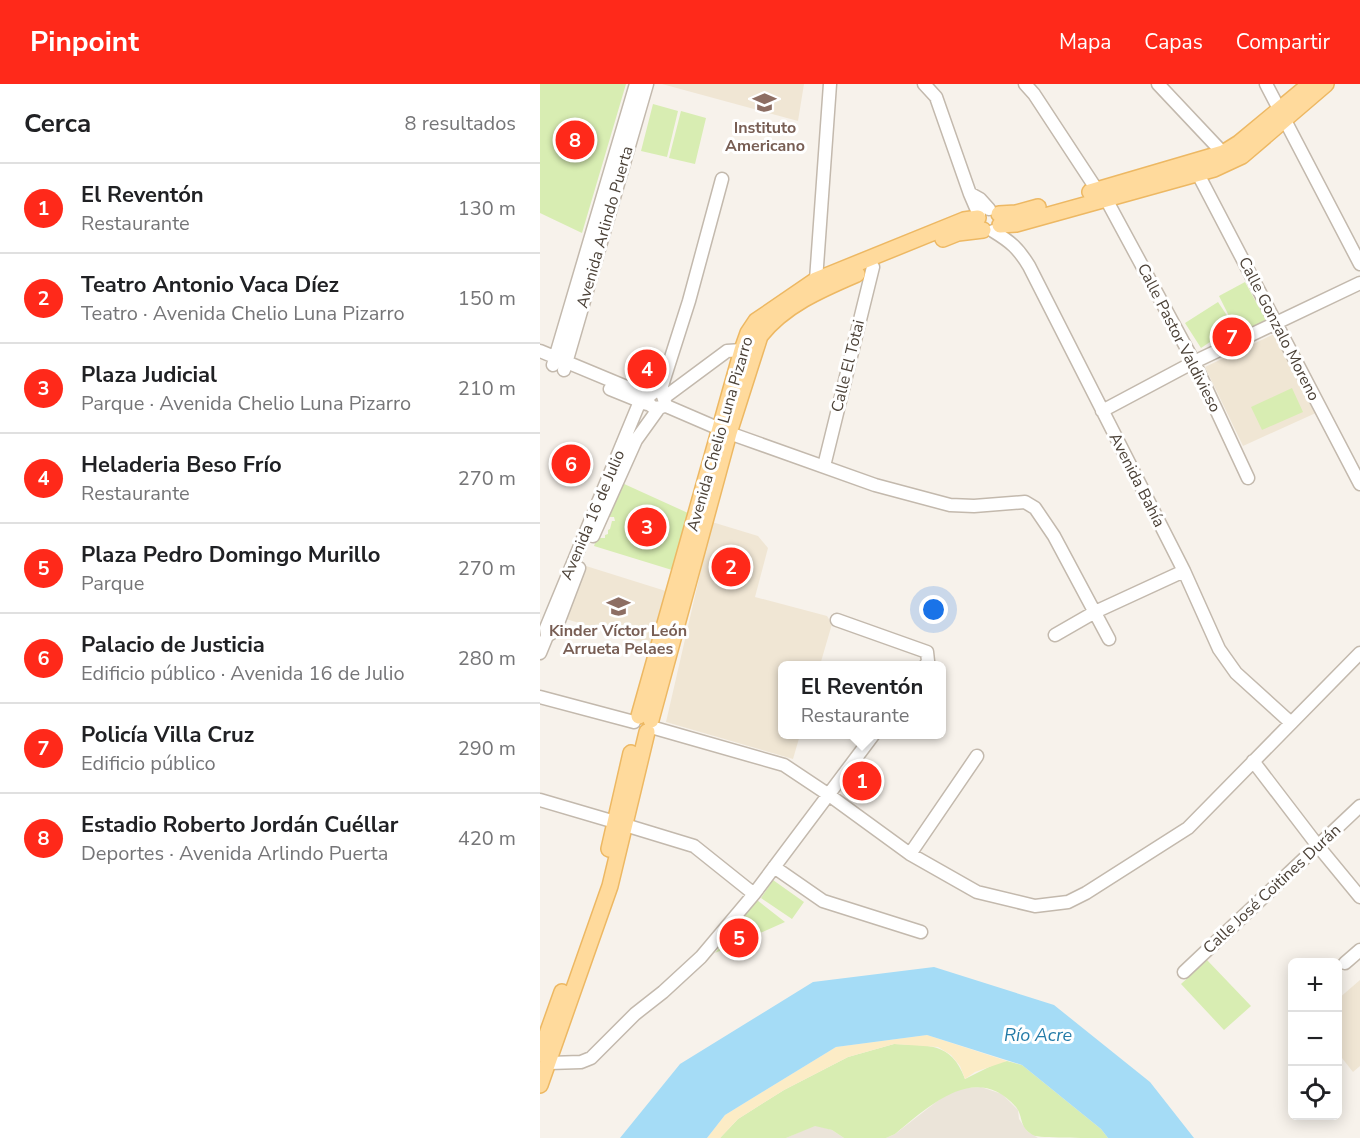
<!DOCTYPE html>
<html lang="es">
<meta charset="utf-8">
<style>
:root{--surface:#fff;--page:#f2f2f2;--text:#202124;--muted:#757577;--line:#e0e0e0;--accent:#ff291a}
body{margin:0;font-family:"Nunito Sans",sans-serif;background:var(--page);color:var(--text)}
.controls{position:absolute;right:18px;bottom:18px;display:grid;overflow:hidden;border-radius:9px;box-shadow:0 3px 15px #0003}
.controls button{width:54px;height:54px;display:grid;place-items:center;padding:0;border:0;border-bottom:2px solid var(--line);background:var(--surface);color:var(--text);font:30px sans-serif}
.you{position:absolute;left:394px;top:526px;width:21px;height:21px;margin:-15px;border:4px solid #fff;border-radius:50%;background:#1a73e8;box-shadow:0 0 0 9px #1a73e833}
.badge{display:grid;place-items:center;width:39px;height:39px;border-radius:50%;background:var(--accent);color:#fff;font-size:20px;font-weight:700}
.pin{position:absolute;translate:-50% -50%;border:3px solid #fff;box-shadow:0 2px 6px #0006}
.popup{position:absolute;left:238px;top:577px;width:168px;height:78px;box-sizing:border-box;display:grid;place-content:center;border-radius:9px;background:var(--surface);filter:drop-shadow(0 2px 4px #0005);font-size:20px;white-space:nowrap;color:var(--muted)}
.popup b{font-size:22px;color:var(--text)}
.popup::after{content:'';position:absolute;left:50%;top:100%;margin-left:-12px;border:12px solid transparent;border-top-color:var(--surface)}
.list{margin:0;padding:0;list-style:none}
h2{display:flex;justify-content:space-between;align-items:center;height:78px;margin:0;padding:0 24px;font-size:26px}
h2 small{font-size:20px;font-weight:400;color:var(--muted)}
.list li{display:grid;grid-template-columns:39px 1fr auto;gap:18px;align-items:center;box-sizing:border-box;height:90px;padding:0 24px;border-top:2px solid var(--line)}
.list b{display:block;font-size:22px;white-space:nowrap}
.list p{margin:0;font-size:20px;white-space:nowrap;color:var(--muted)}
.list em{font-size:20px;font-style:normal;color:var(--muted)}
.icon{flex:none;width:33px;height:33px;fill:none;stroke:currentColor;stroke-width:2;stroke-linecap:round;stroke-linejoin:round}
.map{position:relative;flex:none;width:820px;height:1054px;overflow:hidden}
header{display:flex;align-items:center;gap:36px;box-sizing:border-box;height:84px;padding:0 30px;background:var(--accent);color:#fff}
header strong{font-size:28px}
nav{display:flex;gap:33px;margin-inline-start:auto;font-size:21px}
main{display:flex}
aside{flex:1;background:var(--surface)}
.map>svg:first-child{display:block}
.residential{fill:#ebe4d9}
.education{fill:#f0e6d4}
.green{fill:#d8edb2}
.sand{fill:#fcecc6}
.water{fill:#a5dcf6}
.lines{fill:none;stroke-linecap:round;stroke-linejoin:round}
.minor-casing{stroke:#c3b9ad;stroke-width:15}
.major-casing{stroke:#edb863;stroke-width:18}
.minor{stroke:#fff;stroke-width:12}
.major{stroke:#ffda9c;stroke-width:15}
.labels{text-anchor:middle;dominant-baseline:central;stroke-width:6;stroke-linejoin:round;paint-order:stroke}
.education-label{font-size:16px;font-weight:bold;fill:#785e54;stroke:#fff}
.street-label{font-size:16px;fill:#4c4238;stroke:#fff}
.water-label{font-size:18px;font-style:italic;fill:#247ba7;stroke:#fff}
</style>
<header>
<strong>Pinpoint</strong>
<nav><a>Mapa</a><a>Capas</a><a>Compartir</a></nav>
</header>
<main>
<aside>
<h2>Cerca<small>8 resultados</small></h2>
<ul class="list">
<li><span class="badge">1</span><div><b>El Reventón</b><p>Restaurante</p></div><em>130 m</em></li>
<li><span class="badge">2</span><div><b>Teatro Antonio Vaca Díez</b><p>Teatro · Avenida Chelio Luna Pizarro</p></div><em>150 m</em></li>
<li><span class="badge">3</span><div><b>Plaza Judicial</b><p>Parque · Avenida Chelio Luna Pizarro</p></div><em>210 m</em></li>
<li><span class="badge">4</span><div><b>Heladeria Beso Frío</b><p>Restaurante</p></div><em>270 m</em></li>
<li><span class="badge">5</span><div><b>Plaza Pedro Domingo Murillo</b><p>Parque</p></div><em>270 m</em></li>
<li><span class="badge">6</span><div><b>Palacio de Justicia</b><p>Edificio público · Avenida 16 de Julio</p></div><em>280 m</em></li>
<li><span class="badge">7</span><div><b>Policía Villa Cruz</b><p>Edificio público</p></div><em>290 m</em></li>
<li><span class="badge">8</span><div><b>Estadio Roberto Jordán Cuéllar</b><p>Deportes · Avenida Arlindo Puerta</p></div><em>420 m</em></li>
</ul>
</aside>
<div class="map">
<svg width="820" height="1054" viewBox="0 0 820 1054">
<rect width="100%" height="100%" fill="#f7f2eb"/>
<!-- residential -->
<path class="residential" d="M441,1003L462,1010L478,1026L479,1035L487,1047L498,1054H346L355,1050L404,1012L422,1004Z
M275,1041L292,1046L304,1054H246Z"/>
<!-- education -->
<path class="education" d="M122,0H264L258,37Z
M734,250L778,328L703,362L665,283Z
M172,438L218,452L228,464L215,513L287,532L292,540L280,581L242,582V650L260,651L253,675L126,638Z
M46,482L129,508L114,562L26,535Z
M820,896V982L813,988L798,969V915Z"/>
<!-- green -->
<path class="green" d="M0,0H86L42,149L0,129Z
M113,20L138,27L127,73L101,67Z
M141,27L166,34L155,80L129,74Z
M705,198L726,236L700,251L694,242L661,264L645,239L678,218L694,242L679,212Z
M752,304L763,328L722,346L711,323Z
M82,399L148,429L132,486L54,462L57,454H65V451L68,450V446L70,445L72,437H75L74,433H68Z
M233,796L264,818L252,835L221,814Z
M217,816L245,838L175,869Z
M667,876L711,922L684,946L641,900Z
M354,960C388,962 411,957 425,995L459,978L467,977L482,981L561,1045L568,1054C553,1054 506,1054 495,1052C478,1044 484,1033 476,1023C436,977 389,1022 355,1050L346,1054H304L292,1046L275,1042L246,1054H180L198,1035L244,1006L308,973Z"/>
<!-- sand -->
<path class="sand" d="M387,951L467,977L435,988L425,995L420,982L411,971L398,963L354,960L308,973L244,1006L198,1035L180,1054H167L185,1031L296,963Z"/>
<!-- water -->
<path class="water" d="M394,883L514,921L610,998L654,1054H568L561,1045L482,981L387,951L296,963L185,1031L167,1054H80L140,980L273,898Z"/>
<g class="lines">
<defs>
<path id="minor" d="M384,0L396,13L430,110L439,131
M485,0L494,10L557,106
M618,0L683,69
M726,0L820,180
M658,90L820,400
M431,110L440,115L449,125
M566,115L654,278L708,394
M453,147C471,158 478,164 489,182L644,487L679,565L696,589L750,638
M276,196L290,0
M0,267L101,309L110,310
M13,281L96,0
M24,286L107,0
M70,305L107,320
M120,308L149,217L182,95
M125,313L187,267L202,266L210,269
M124,321L189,349L335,401L410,421L434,422L485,418L495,424L514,452L569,555
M562,327L654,278L820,199
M284,382L333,183
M53,452L96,356L119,324
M297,536L387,568L388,577L385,582
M515,551L555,528L644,487
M7,552L15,547L39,484
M0,569L7,552L6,544L98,322L115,307L122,309L125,318L122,323L114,324L109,320L108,315
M0,613L94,638
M111,643L244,681L289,711L370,770L437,808L495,822L528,818L546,809L648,744L820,569
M713,677L778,762L820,813
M0,716L75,738
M85,741L154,762L214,810
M370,770L437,672
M234,783L283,817L381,848
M805,879L820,866
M644,888L820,722
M9,979L41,978L51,974L95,930L123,908L161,873L214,810L334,650"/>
<path id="major" d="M550,108L683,69L699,59L770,0
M459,130L476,129L498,123
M460,141L476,140L674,85L702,72L786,0
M403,155L418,149L443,146
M99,632L202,266L208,249L216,237L276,196L424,136L438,134
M111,636L189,349L220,252C244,221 282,205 317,190
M69,765L91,669
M0,970L22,908
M0,1001L70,802L107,648"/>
</defs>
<!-- minor casing -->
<use href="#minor" class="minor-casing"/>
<!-- major casing -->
<use href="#major" class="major-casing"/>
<!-- minor -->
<use href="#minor" class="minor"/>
<!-- major -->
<use href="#major" class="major"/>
</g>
<!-- icons -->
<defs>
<symbol id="school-bare" viewBox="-9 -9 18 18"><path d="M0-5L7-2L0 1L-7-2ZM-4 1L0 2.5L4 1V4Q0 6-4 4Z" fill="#8d6e63" stroke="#fff" stroke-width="2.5" paint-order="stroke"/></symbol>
</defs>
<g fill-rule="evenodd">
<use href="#school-bare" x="208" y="2" width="33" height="33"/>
<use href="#school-bare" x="62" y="506" width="33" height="33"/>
</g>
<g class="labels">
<!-- education labels -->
<g class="education-label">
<text x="225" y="44">Instituto<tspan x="225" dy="18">Americano</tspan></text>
<text x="78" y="547">Kinder Víctor León<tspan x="78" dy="18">Arrueta Pelaes</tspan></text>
</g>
<!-- street labels -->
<g class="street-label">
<text transform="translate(65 143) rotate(-74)">Avenida Arlindo Puerta</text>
<text transform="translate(739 245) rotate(63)">Calle Gonzalo Moreno</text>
<text transform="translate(639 254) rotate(63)">Calle Pastor Valdivieso</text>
<text transform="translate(308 282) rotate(-76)">Calle El Totai</text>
<text transform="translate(180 350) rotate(-74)">Avenida Chelio Luna Pizarro</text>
<text transform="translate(597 396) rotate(63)">Avenida Bahía</text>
<text transform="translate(53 431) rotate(-67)">Avenida 16 de Julio</text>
<text transform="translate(732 805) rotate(-43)">Calle José Coitines Durán</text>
</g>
<!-- water labels -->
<g class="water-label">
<text x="498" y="951">Río Acre</text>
</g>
</g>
</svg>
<div class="controls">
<button>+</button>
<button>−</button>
<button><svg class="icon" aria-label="locate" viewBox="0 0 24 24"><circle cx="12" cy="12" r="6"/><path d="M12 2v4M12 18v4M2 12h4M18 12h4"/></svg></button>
</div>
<div class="you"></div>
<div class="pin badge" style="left:322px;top:697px">1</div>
<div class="popup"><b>El Reventón</b>Restaurante</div>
<div class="pin badge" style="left:191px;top:483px">2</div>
<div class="pin badge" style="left:107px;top:443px">3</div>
<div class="pin badge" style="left:107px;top:285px">4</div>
<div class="pin badge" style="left:199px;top:854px">5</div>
<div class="pin badge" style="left:31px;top:380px">6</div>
<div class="pin badge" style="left:692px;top:253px">7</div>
<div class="pin badge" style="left:35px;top:56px">8</div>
</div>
</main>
